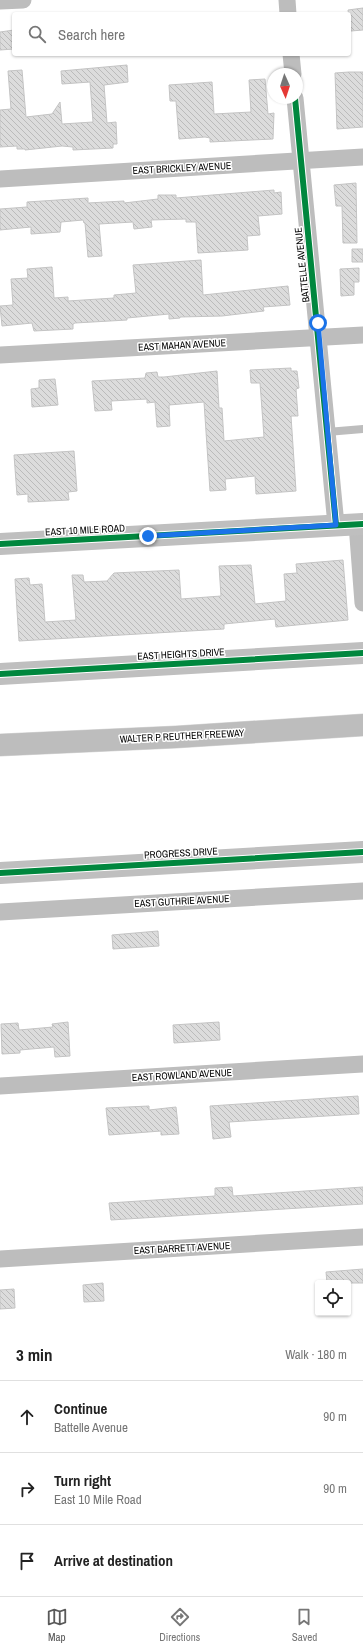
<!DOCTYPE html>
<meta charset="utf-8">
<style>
:root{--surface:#fff;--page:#f6f6f6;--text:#222;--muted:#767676;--line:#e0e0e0;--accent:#595959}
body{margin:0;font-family:"Archivo Narrow",sans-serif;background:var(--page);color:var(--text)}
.controls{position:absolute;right:12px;bottom:12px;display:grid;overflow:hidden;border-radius:4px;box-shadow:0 1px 3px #0004}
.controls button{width:36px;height:36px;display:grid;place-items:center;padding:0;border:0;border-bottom:1px solid var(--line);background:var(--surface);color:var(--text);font:20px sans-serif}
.compass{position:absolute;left:267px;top:68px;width:36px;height:36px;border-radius:50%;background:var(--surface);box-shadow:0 1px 3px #0004;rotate:177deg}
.stop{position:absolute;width:12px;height:12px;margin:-9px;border:3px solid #1a73e8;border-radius:50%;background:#fff}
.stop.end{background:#1a73e8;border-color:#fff;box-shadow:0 1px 4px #0008}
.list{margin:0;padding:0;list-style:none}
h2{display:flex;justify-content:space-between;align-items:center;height:52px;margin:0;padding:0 16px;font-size:17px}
h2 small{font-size:13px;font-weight:400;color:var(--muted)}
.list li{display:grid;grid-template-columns:26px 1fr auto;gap:12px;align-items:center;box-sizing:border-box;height:72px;padding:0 16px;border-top:1px solid var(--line)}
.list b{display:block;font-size:15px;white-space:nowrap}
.list p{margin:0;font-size:13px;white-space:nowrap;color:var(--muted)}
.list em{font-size:13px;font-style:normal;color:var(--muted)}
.icon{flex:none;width:22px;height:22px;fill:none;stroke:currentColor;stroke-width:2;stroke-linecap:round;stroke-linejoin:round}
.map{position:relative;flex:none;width:363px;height:1328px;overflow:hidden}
.search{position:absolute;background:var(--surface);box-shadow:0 1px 3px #0004;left:12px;right:12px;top:12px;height:44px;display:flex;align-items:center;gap:10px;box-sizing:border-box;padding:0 14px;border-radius:4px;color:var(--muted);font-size:15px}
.sheet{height:268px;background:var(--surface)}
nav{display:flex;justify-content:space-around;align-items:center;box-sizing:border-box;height:56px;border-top:1px solid var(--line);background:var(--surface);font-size:11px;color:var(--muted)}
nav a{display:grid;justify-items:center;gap:2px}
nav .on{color:var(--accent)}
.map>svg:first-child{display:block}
.building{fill:url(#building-back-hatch);stroke:#c4c4c4}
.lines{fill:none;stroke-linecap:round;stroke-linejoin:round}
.highway-casing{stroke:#dbdbdb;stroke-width:23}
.lane{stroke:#bdbdbd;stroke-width:8}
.street{stroke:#bdbdbd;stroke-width:17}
.secondary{stroke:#bfbfbf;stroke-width:22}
.highway{stroke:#bdbdbd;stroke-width:22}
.cycleway-casing{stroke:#fff;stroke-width:8}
.cycleway{stroke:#00873e;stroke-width:6}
.route{stroke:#1a73e8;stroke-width:5}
.labels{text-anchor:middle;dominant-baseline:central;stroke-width:3;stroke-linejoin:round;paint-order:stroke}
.street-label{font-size:10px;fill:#000;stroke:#fff}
</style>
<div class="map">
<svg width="363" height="1328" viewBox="0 0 363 1328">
<defs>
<pattern id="building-back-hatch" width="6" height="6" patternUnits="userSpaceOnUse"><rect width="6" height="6" fill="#dcdcdc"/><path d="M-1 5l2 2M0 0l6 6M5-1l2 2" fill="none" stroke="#bbb"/></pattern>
</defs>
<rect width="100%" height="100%" fill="#fff"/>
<!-- building -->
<path class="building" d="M363,8V30L351,31L348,10Z
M14,30V49L0,50V32Z
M127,65L128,82L104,85L107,123L116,122L117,144H113V148L73,150V147L62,146L25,150V149H17V146L0,147V110L11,109L8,71L22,70L26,117L52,114L60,102L62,124L93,122L90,82L62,84L61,71Z
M349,72H363V127L337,129L335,73Z
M265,79L268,114L274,113L273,139L210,142V138L205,137L179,139L176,101H170L169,85L212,82L214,114L251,112L249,80Z
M356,183L357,243H343L342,206H336L334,185Z
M274,190V193L281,192L282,214L258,216L260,235L247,236L248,250L198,253L196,222H186V219L151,220L152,227L134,229L133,222L99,224L102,256L88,257L85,223H84L83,220L61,222L60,232L31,234V227L0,230V209L27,207V202L88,198V203L124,201V203L158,199V195H176V198Z
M352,249H363V262H352Z
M201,260L203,295L288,286L290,305L263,307L264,311L222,316L180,317V318L169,319V314L127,318V320L75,323L73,324V329L34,331L32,323L2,326L0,306L13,305L11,279L28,278L27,269L52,267L54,298L68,297V301L114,298V295L136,293L133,265Z
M359,268V282H354V295L341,296L340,269Z
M291,368V371H297L299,388L296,389L298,416H291L296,491L256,494L255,476L225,479L226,490L210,491L204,402L169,405L170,426L157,427L155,402L147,403V399L111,401L112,410L95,411L92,381L145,378L146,373L157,372L158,377H164L217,371L219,408H222L224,441L264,437L260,383H251L250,370Z
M55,379L58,405L32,407L31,389L39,388V380Z
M74,451L77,491L68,492L69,500L28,502V494L17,495L14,455Z
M343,560L348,620L276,627L275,619L224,624V629L19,641L15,579L29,578L30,585L42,584L45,622L76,620L72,575H83L84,582L107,581L114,573L179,570L181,599L221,596L219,566L251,565L255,604L286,601L284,574L297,573L296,564Z
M158,931L159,946L113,949L112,935Z
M68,1022L70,1056L55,1057L54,1047L20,1050V1053L2,1054L1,1024L18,1023L19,1030L53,1027L52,1024Z
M219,1022L220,1040L174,1043L173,1025Z
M358,1096L359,1114L229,1122L231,1137L213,1139L210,1106Z
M149,1106V1110L176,1107L179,1134L161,1135V1131L109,1135L106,1108Z
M232,1187L233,1196L363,1187V1204L111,1220L109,1203L215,1196V1188Z
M363,1269V1283H327L326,1272Z
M103,1283L104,1301L84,1302L83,1285Z
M14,1289L15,1308L0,1309V1290Z"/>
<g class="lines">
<defs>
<path id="highway" d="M0,745L176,737L363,725"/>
</defs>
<!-- highway casing -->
<use href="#highway" class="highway-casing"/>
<!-- lane -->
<path class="lane" d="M327,432L363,429"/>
<!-- street -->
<path class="street" d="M287,0L288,14
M0,1L23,0
M291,54L293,74
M295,98L336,525
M0,179L363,157
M0,355L363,335
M357,524L363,603
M0,912L363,891
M0,1086L363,1064
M0,1259L363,1237"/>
<!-- secondary -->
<path class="secondary" d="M0,544L363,524
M0,674L363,653
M0,873L363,852"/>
<!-- highway -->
<use href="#highway" class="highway"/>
<defs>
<path id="cycleway" d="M295,98L336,525
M0,544L363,524
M0,674L363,653
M0,873L363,852"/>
</defs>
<!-- cycleway casing -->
<use href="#cycleway" class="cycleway-casing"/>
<!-- cycleway -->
<use href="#cycleway" class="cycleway"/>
</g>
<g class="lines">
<!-- route -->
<path class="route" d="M148,536L336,525L318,323"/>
</g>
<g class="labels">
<!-- street labels -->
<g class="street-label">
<text transform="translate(182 168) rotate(-3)">EAST BRICKLEY AVENUE</text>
<text transform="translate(302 265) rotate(-96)">BATTELLE AVENUE</text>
<text transform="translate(182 345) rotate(-3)">EAST MAHAN AVENUE</text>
<text transform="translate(85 530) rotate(-3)">EAST 10 MILE ROAD</text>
<text transform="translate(181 654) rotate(-3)">EAST HEIGHTS DRIVE</text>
<text transform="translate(182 736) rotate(-3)">WALTER P REUTHER FREEWAY</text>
<text transform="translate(181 853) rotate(-3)">PROGRESS DRIVE</text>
<text transform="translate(182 901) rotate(-3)">EAST GUTHRIE AVENUE</text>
<text transform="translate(182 1075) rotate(-3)">EAST ROWLAND AVENUE</text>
<text transform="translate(182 1248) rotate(-3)">EAST BARRETT AVENUE</text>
</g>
</g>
</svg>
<div class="controls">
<button><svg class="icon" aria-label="locate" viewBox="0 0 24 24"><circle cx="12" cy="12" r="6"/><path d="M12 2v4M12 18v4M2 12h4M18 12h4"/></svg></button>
</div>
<svg class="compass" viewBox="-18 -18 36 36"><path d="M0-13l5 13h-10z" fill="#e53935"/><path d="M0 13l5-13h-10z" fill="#767676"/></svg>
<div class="stop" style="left:318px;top:323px"></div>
<div class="stop end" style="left:148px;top:536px"></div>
<div class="search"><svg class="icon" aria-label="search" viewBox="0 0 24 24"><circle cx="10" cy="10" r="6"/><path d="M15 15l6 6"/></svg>Search here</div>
</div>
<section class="sheet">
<h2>3 min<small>Walk · 180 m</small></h2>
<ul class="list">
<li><svg class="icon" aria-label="ahead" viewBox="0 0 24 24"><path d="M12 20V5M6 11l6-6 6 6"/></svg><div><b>Continue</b><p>Battelle Avenue</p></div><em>90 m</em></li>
<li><svg class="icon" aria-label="right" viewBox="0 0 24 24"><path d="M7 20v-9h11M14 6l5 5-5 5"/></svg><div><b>Turn right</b><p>East 10 Mile Road</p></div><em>90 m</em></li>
<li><svg class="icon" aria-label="arrive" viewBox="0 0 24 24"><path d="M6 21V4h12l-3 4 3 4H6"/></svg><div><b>Arrive at destination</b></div></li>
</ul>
</section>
<nav>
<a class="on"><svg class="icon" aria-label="map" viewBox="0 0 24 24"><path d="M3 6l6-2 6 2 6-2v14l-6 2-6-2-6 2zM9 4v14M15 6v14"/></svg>Map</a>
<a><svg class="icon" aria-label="directions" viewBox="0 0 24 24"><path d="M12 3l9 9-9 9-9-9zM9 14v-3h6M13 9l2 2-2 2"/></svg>Directions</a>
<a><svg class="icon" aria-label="saved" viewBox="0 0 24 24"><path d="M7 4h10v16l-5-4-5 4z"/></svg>Saved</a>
</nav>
